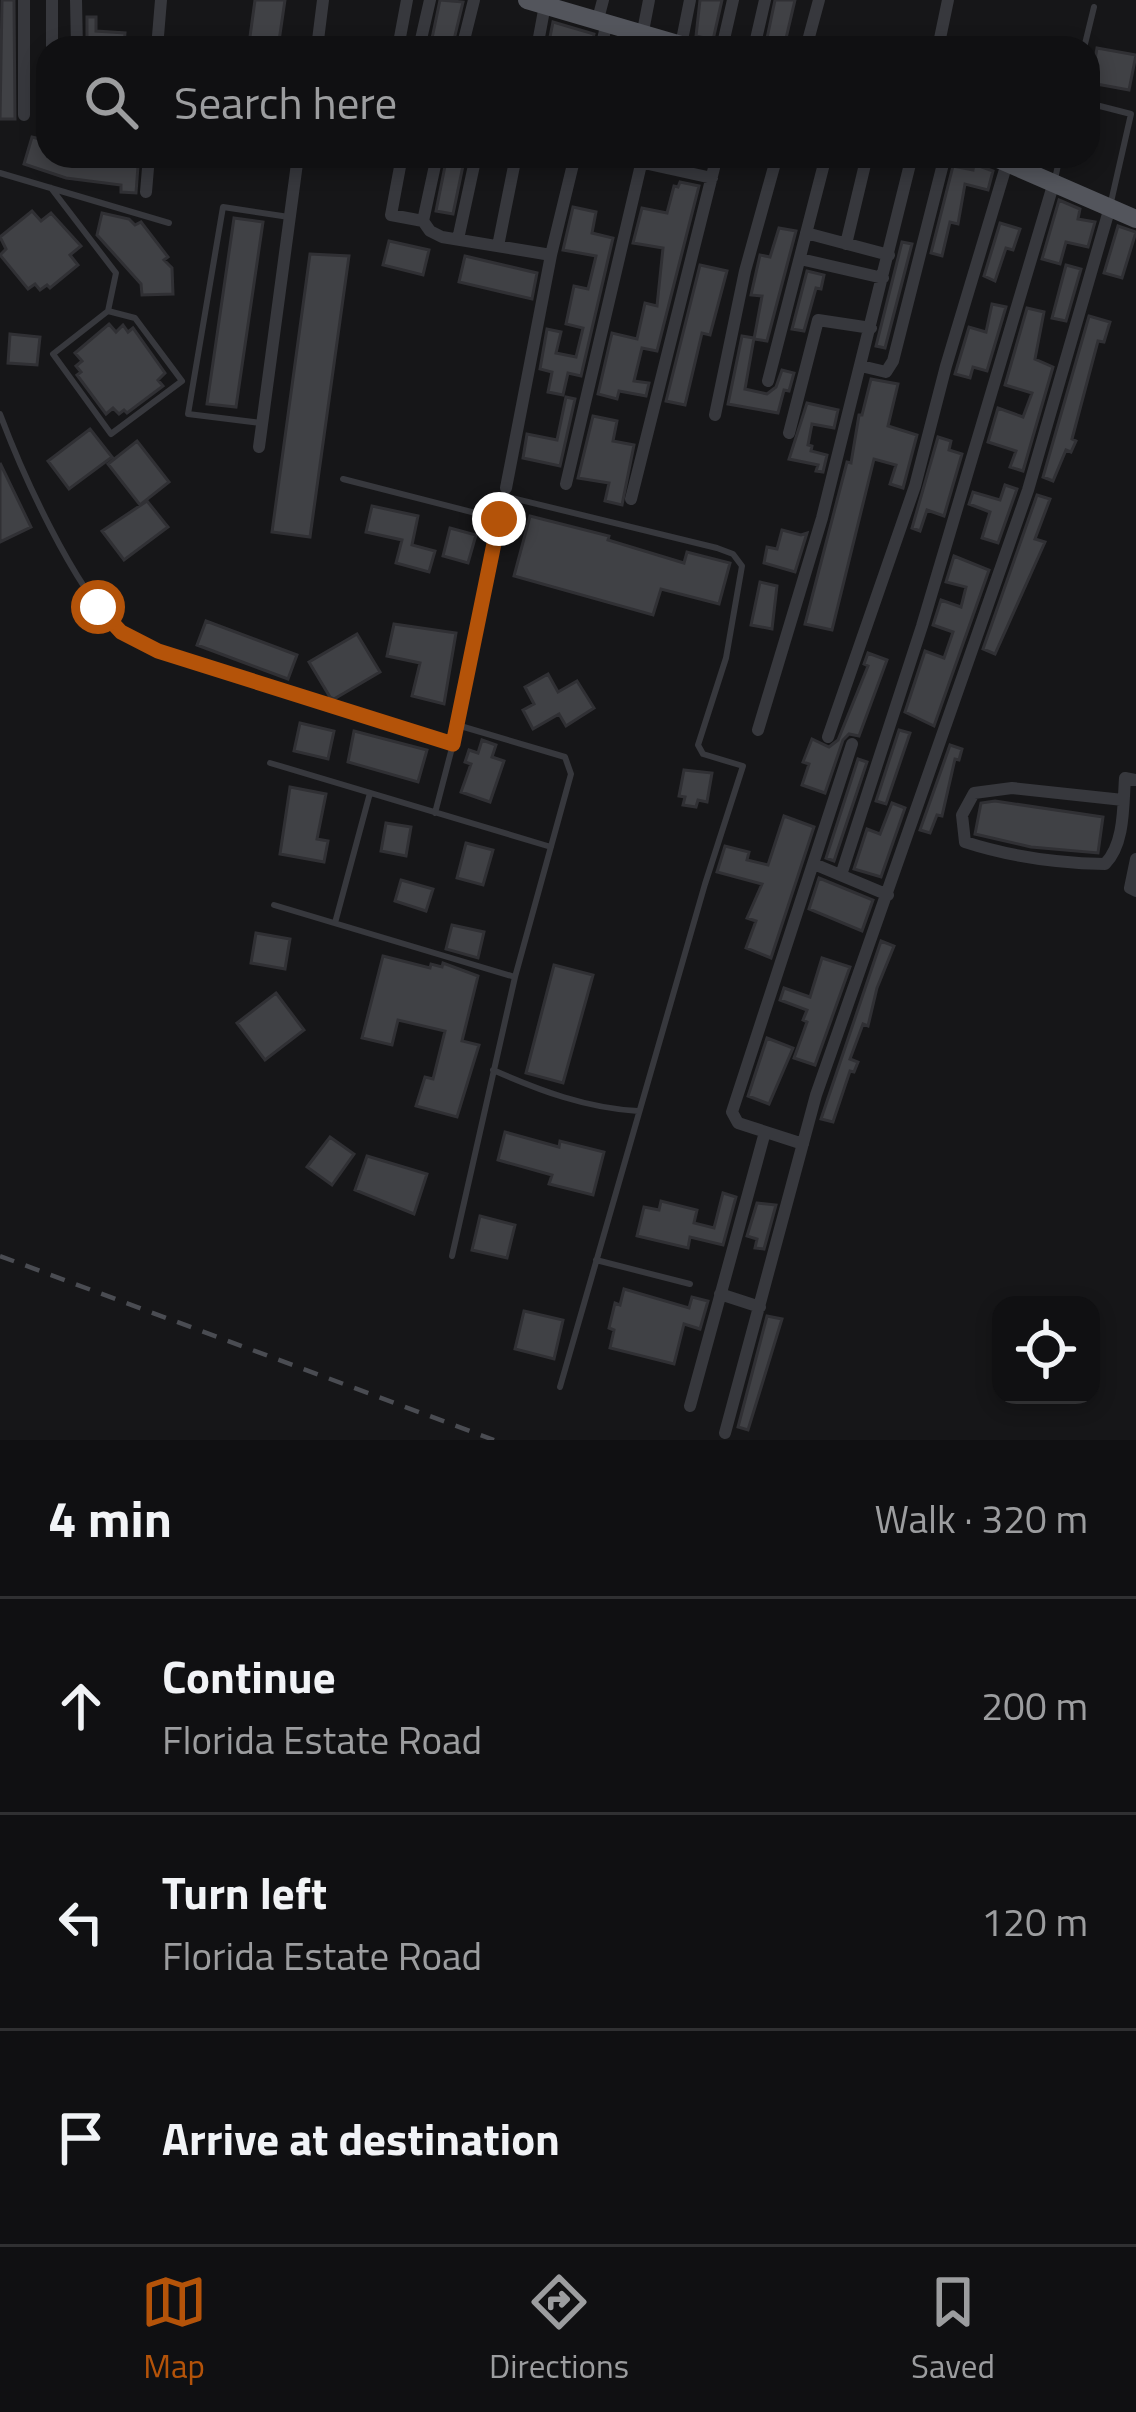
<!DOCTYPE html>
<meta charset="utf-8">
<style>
:root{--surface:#101012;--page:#1e1e20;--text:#f1f3f6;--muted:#9c9d9f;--line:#303032;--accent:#b45309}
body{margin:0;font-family:"Titillium Web",sans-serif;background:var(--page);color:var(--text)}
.controls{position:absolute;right:36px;bottom:36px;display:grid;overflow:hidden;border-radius:24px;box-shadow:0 6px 18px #0003}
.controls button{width:108px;height:108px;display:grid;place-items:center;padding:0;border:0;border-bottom:3px solid var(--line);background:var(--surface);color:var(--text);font:60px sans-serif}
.stop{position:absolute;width:36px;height:36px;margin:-27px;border:9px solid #b45309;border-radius:50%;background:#fff}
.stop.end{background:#b45309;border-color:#fff;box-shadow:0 3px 12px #0008}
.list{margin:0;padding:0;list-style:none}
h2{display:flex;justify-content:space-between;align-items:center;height:156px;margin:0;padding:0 48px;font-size:51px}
h2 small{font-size:39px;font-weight:400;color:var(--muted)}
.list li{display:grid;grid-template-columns:78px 1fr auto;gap:36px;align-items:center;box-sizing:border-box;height:216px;padding:0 48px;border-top:3px solid var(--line)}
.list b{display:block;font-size:45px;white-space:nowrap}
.list p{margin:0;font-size:39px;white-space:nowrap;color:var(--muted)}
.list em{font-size:39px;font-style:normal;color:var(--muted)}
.icon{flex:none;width:66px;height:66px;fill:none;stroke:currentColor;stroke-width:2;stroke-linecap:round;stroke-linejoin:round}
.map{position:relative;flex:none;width:1136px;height:1440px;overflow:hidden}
.search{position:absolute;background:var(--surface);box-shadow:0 6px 18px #0003;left:36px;right:36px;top:36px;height:132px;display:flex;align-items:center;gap:30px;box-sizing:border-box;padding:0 42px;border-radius:36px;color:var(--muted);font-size:45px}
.sheet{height:804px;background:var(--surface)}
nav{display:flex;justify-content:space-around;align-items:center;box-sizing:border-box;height:168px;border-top:3px solid var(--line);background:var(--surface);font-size:33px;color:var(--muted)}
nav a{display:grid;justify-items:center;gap:6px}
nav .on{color:var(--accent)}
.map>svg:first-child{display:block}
.building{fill:#404145;stroke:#303034;stroke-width:3}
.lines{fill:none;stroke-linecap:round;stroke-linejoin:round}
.lane{stroke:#37383d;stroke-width:6}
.street{stroke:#37383d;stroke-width:12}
.primary{stroke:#53555c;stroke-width:18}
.rail{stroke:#4a4c52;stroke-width:4.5;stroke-dasharray:15 12;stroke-linecap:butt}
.route{stroke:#b45309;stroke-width:15}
</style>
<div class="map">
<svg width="1136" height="1440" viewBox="0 0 1136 1440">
<rect width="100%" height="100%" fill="#161618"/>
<!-- building -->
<path class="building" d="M2,0H14L15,119H0Z
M255,0H285L278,48L249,44Z
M440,0L463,2L452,48H430Z
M700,0H722L713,40L696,36Z
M775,0H795L784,47L766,43Z
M87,17H96V31L125,33L124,48H87Z
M553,22L594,34L591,48H552L553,43L549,42Z
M1097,48L1136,55L1129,90L1091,83Z
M32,137L48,141V156L122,158V165L138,166L136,193L121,192V185L66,178L24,164Z
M447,156H465L453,214L436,211Z
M974,164L993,171L988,190L965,184L958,224L950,222L942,256L931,253L953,166L973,170Z
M680,182L699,186L657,351L642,348L634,381L649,383L646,396L619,391L617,399L598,394L612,333L637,339L645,303L657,306L663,248L633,243L642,208L667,213L674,186L678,187Z
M1059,200L1080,209L1078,219L1095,222L1088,247L1066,242L1060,264L1042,259Z
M573,207L596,212L592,233L613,238L581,376L568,373L563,395L548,392L552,372L540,369L547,329L561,332L556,353L576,357L583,328L566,324L574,286L588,289L596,256L563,250Z
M32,211L41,221L51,213L81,246L70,255L78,265L50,288L47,285L40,290L35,284L28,289L0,255L6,249L0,237Z
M102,213L129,219L135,225L141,222L168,257L164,260L172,268L173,294L142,295L141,284L97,235Z
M234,218L263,222L236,407L207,404Z
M1000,223L1020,229L1013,250L1006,248L995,281L984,276Z
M1118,226L1136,232L1122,278L1104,273Z
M779,228L796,231L767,341L754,339L762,296L751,295L760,255L770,257Z
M389,241L429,250L423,275L383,265Z
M902,242L912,244L885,348L876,346Z
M310,254L349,256L310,537L272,532Z
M465,256L537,273L532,299L459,282Z
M700,265L727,271L710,335L702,333L685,405L666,401Z
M1066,265L1081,269L1066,321L1052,318Z
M807,271L824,275L821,289L816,288L804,331L792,329Z
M992,304L1006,307L987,371L973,367L970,378L955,374L969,327L986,332Z
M1027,308L1044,312L1035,359L1053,367L1023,471L1010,467L1016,451L988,442L998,408L1023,417L1032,393L1005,385Z
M1089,316L1110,322L1104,342L1098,341L1072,439L1076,441L1071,452L1066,450L1053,481L1043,477Z
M109,324L116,332L123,325L128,332L133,328L165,373L158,380L163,386L127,413L124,410L119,414L113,408L106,414L77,375L81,372L76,366L82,361L75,353Z
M10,334L40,337L37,365L8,363Z
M742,336L754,338L745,389L767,394L776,387L782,370L794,373L789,391L784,390L778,413L728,404Z
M871,379L898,384L888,426L917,435L903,488L890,484L896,465L874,459L832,630L805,624L847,462L851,463L859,415H862Z
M566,397L575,399L560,466L523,458L527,434L557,440Z
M807,403L838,410L834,428L812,424L808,445L812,446L811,451L827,455L823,472L816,471L818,465L789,459Z
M593,416L617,421L613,441L634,445L622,505L605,501L609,483L578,478Z
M90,429L112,457L69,489L48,461Z
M938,437L951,441L949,450L962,454L944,516L927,510L920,531L912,528Z
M137,441L169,482L140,505L108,464Z
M0,463L31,527L0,542Z
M1005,485L1017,489L998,543L982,538L990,512L969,504L973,492L1000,500Z
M1037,495L1050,499L1035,539L1045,542L995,654L983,649Z
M147,501L168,527L124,560L102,531Z
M372,506L418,516L412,545L435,551L429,572L396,563L402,540L366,532Z
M530,516L609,536L608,540L684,563L687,552L730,563L719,604L661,589L653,615L514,576Z
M450,528L476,535L468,563L443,556Z
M782,530L801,535L807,533L795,572L764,563L767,547L777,549Z
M954,556L989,570L934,726L905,712L925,651L944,658L953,632L933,625L941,600L961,607L966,587L946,582Z
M760,582L777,586L772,629L751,625Z
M206,621L297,655L288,679L197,645Z
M394,624L456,633L444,704L412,696L420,663L387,656Z
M357,634L380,672L334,699L330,697L309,662Z
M868,653L887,660L859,736L849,734L843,740L825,793L802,785L809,764L803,762L812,739L829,747L838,740L868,666L864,664Z
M548,674L558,692L577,681L594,708L566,726L559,714L533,729L523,710L534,704L525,687Z
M300,723L334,731L328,759L294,751Z
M899,730L910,733L886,804L876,801Z
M354,731L427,750L418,782L348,762Z
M482,740L496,745L492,757L504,761L490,802L461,792L471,764L465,762L469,750L478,753Z
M950,745L962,749L959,760L955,759L942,816L937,815L930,833L920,830Z
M858,759L867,762L834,861L826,858Z
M684,770L712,773L707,802L698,800L696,807L683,805L685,797L679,796Z
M290,787L326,794L317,839L328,841L324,862L280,854Z
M995,801L1103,817L1098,853L1031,847L975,834L981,803Z
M892,803L905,808L881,877L854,869L867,829L880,834Z
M784,816L814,827L771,958L746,948L756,921L747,918L762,884L717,872L725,846L749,852L747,860L768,865Z
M386,823L411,827L406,856L381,851Z
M466,843L493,850L483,885L457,878Z
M819,878L873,900L862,931L809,909Z
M401,880L433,889L426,911L395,901Z
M452,925L484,932L478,958L446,949Z
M256,933L290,939L285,969L251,963Z
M881,941L894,946L877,988L868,1026L863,1024L850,1059L858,1062L854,1072L850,1071L833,1122L821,1119Z
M383,956L430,968L431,964L442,967L443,963L478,976L462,1041L479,1045L457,1117L416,1106L425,1077L433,1079L445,1031L398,1020L392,1045L362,1038Z
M822,958L850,967L815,1065L794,1058L807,1022L803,1020L807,1010L780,1000L784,988L810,997Z
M554,965L593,975L563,1083L526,1073Z
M276,993L304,1030L265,1060L237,1023Z
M767,1038L793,1048L769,1104L748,1096Z
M505,1132L559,1147L560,1141L604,1152L593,1195L549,1184L552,1175L498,1160Z
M330,1137L354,1154L332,1185L307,1167Z
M367,1156L427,1174L414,1214L355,1190Z
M723,1193L736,1197L723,1245L690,1237L688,1248L637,1236L644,1207L659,1210L661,1201L697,1210L694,1223L714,1228Z
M757,1203L776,1205L764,1249L755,1248L757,1239L747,1236Z
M480,1216L515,1225L507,1258L472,1250Z
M624,1289L689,1308L692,1297L708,1301L700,1329L684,1324L674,1364L610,1348L614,1330L609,1328L615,1303L620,1305Z
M524,1311L563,1320L554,1359L515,1349Z
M767,1316L782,1319L748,1430L738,1427Z"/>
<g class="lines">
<!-- lane -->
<path class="lane" d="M1084,48L1094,7
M1088,103L1131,114L1111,202
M0,173L169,223
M1055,179L1060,156
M51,188L116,273L108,311L53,354L111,434L182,381L135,318L108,311
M0,414C22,473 73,586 117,628C128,639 145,644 158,651L453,744
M261,423L188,414L223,207L289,217
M343,479L499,519
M504,496L717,548L733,554L742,566L726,658L698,745L703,754L743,766L705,884L560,1387
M270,763L551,847
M435,813L453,744L505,494
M274,905L515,977
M335,923L370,793
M493,1070C541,1091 586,1108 638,1111
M452,1256L515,977L571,774L565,757L457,725
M596,1260L690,1284"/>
<!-- street -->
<path class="street" d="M24,0V115
M76,0L77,48
M598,19L603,0
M643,31L649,0
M681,45L690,0
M52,48V0
M157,48L161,0
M317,48L323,0
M398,48L407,0
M419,48L430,0
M462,48L474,0
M537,48L545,5
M601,48L607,22
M722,48L733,0
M754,48L765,0
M806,48L819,0
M938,48L948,0
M402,156L391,215L423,221
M437,156L423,221L430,231L442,237L551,255
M612,156L712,178
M146,192L149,156
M806,233L889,255
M458,239L476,156
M846,244L867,156
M498,246L516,156
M800,259L883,278
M861,366L886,372L893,361L945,156
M768,381L826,156
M715,415L745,271L777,156
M789,433L818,320L871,328
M259,447L298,156
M566,484L643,156
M506,488L551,255L575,156
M631,499L717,156
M758,730L822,518L912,156
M828,737L915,486L946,366L1007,163
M1123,800L1012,788L974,793L962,815L965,842C1011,857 1057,863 1105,864C1125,844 1123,805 1125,778L1136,780
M1136,859L1130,888L1136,891
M814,864L888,895
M841,875L922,626L1054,182
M803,1144L738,1123L732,1112L852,744
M720,1294L760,1307
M690,1406L765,1132
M725,1433L816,1095L1028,490L1110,207"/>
<!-- primary -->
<path class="primary" d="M527,0L691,48
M991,156L1136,219"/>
<!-- rail -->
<path class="rail" d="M0,1256L494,1440"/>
</g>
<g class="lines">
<!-- route -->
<path class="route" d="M98,607L121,632L158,651L453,744L499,519"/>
</g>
</svg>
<div class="controls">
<button><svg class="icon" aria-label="locate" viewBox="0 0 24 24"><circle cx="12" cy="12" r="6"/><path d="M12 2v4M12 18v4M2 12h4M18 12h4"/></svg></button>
</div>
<div class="stop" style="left:98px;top:607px"></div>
<div class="stop end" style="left:499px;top:519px"></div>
<div class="search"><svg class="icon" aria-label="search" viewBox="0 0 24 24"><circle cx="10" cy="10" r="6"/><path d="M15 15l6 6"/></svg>Search here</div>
</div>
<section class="sheet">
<h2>4 min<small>Walk · 320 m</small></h2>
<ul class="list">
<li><svg class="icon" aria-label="ahead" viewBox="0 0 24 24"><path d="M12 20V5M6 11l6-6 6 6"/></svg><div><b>Continue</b><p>Florida Estate Road</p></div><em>200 m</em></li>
<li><svg class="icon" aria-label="left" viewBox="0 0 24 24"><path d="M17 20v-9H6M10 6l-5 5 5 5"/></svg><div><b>Turn left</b><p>Florida Estate Road</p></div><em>120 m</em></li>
<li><svg class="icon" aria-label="arrive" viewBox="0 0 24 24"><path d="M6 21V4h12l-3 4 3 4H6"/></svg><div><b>Arrive at destination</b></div></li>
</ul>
</section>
<nav>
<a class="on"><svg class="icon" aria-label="map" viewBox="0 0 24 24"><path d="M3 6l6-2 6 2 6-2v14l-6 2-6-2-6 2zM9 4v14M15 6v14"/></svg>Map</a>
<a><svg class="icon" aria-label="directions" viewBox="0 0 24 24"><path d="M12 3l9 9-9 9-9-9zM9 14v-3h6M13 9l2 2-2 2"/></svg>Directions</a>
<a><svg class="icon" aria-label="saved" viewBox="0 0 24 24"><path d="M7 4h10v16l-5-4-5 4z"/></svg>Saved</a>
</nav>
